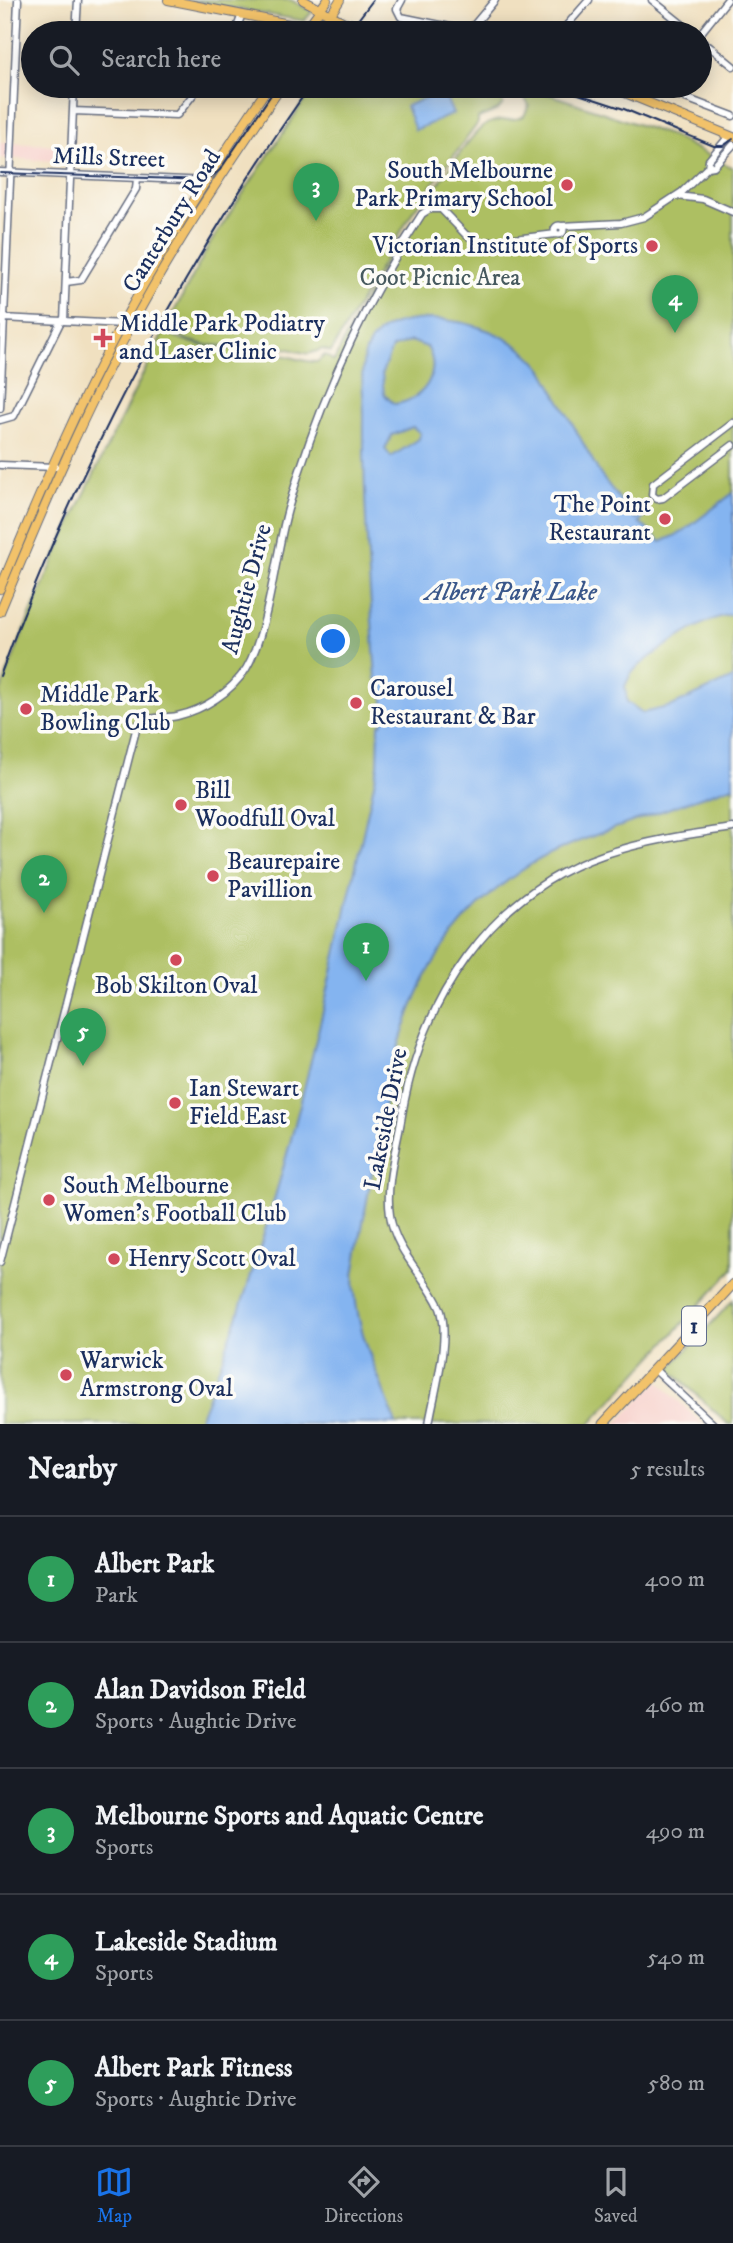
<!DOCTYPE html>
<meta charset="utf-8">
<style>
:root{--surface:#171b24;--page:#242831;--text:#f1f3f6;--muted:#9ea1a6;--line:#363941;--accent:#1a73e8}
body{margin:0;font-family:"IM FELL DW Pica",serif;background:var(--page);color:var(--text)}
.you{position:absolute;left:334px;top:642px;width:24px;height:24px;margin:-18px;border:5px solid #fff;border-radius:50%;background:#1a73e8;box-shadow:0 0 0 10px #1a73e833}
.badge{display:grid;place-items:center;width:46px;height:46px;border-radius:50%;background:var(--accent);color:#fff;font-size:23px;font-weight:700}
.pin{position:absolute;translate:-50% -58px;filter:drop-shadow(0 2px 4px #0008)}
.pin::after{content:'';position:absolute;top:37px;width:24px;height:21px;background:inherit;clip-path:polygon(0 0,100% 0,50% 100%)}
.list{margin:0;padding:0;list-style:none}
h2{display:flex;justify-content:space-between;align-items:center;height:91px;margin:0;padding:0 28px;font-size:30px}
h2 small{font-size:23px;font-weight:400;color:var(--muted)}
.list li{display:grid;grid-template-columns:46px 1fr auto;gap:21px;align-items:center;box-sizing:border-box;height:126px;padding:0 28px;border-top:2px solid var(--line)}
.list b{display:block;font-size:26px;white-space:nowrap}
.list p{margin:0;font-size:23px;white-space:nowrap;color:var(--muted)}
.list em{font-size:23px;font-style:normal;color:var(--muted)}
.icon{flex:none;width:38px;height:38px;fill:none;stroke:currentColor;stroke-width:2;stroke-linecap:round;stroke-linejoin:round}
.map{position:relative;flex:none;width:733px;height:1424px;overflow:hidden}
.search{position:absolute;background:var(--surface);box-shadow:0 4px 18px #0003;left:21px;right:21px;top:21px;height:77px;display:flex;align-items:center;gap:18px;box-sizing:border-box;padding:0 24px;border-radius:38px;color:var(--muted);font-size:26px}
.sheet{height:721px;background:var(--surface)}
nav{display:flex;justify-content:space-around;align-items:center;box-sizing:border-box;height:98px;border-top:2px solid var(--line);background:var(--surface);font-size:19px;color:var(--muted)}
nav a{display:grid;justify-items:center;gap:4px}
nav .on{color:var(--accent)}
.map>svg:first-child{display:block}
.built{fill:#f7d0cb}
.green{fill:#adbf62;stroke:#647760;stroke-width:2}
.water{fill:#84b4f0;stroke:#5072a7;stroke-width:2;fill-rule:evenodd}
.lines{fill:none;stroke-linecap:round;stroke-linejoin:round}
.minor-casing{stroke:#666d80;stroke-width:9}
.major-casing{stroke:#666d80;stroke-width:10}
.highway-casing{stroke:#666d80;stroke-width:11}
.minor{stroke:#fff;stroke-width:6}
.major{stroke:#f2c26a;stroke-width:8}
.highway{stroke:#f2c26a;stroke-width:9}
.tram{stroke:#1b2f5e;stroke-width:2}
.poi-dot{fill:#d1495b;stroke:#fdfcf7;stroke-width:2.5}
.labels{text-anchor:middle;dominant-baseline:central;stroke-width:7;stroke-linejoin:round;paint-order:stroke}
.shield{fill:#fdfcf7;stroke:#5f6c8c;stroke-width:2}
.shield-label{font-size:23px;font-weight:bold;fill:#1b2f5e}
.street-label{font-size:24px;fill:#1b2f5e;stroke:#fdfcf7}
.poi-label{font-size:24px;fill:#1b2f5e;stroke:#fdfcf7;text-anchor:start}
.park-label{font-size:24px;fill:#475a5f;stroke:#fdfcf7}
.water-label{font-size:26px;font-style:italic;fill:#3a578a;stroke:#fdfcf7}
</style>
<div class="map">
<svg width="733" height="1424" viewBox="0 0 733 1424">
<rect width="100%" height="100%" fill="#fdfcf7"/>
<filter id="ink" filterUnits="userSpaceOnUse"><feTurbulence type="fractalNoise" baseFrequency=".0143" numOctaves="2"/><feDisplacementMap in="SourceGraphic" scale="14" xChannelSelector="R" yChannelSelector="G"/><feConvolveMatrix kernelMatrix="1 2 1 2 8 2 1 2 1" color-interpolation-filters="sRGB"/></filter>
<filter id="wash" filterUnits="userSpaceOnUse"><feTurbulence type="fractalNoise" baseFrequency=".00686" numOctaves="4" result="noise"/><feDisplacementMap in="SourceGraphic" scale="28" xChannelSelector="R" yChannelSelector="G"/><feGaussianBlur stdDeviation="1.57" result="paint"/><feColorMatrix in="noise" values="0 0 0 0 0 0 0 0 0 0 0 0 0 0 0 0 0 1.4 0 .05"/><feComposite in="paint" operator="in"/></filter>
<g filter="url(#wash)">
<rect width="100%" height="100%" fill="#f0e0c0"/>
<!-- built -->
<path class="built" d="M0,143L58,145V161L0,158Z
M658,1381L702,1424H616Z"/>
<!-- green -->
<path class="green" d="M189,0H291L312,12L304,21Z
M314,86H481L500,95L503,104L498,110L478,118V123L413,211L331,352L323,349L308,354L285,348L208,345L188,340L166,327L209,245Z
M525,86L672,136L733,168V1269L590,1424H0V694C44,568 106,451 164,331C207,355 232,345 275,353C290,356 302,362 317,362L325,355L334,361C365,294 403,231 447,172C457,158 467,141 480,129C498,114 510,124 524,116L529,105L522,94Z
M733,1300V1424H728L669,1369Z"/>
<!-- water -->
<path class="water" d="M443,91L453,114L415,130L406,106Z
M429,319C471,320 516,335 543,370L600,474L635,519L641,514L644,518L639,522L661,542L681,533L733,493V615C708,613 647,658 631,673L625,686L627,702L643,713L672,706L733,678V786C694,799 656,813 618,827C588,838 557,848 530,865C423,933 399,1024 378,1140C370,1185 361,1230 354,1276C354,1330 379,1374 396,1424H197C284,1213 328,988 378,766L379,725L383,723V686L376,679C370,591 363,503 364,416C364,396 359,370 366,351C377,324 403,320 429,319ZM411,341L427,347C443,373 422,402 394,404L384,394L382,373L392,348ZM413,427L420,433L419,439L391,457L385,449L392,435Z"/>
</g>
<g filter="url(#ink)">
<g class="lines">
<defs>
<path id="minor" d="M402,0L397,9L401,17L480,33
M652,0L693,33
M469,31L495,0
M76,33L78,0
M235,33L242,14
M560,33L589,0
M700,34L727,0
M700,39L733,66
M654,86L733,116
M73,111L177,115L200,86
M708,167L709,160L729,136
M0,172L208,181
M677,196L703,199L733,212
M554.5 230a4.5 4.5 0 1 1 9 0a4.5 4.5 0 1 1-9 0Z
M561,226L621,223L644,217L682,192L708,167L714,166L733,145
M66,282L81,280L136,189L137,178
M2,318L124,324
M64,321L74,86
M0,408L18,0
M0,420L14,416L61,321
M733,423L653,484L652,495L657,499L663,498L733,445
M0,465L56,467
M0,1262L137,726C145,715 164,719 177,716C204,710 231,692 246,669C269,630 275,555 288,509C318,404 362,306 422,214L430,209H441L466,235L481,243L556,234
M654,1369L713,1424
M429,1424C434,1394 451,1337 440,1308C426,1276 395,1252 390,1215C385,1183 397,1147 402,1115C421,1002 489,894 603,855C644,841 690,834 733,828"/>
<path id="major" d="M168,0L335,33
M303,0L346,23L417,33
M303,33L327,0
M319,33L340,0
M608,86L733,137
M0,589C37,499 76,408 123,322C167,241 217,162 269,86
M0,612C40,516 80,421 129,330C174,245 228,165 282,86"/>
<path id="highway" d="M603,1424L733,1284"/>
</defs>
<!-- minor casing -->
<use href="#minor" class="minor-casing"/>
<!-- major casing -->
<use href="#major" class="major-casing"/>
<!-- highway casing -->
<use href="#highway" class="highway-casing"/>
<!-- minor -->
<use href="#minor" class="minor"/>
<!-- major -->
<use href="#major" class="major"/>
<!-- highway -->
<use href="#highway" class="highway"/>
<!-- tram -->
<path class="tram" d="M348,33L373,0
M554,86L624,109L714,146H723L733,139
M0,173L207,180L220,170L277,86
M0,676C76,467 182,268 310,86"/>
</g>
</g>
<!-- markers -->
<g class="poi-dot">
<circle cx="567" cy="185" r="7"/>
<circle cx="652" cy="246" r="7"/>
<path d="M99.5 327.5h7v7h7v7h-7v7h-7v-7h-7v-7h7z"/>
<circle cx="665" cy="519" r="7"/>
<circle cx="356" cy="703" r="7"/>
<circle cx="26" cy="709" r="7"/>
<circle cx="181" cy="805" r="7"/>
<circle cx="213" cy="876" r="7"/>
<circle cx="176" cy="960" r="7"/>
<circle cx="175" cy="1103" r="7"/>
<circle cx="49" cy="1200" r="7"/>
<circle cx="114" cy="1259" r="7"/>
<circle cx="66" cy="1375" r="7"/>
</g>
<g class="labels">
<!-- shield labels -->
<rect class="shield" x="682" y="1306.5" width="24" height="39" rx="5"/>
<g class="shield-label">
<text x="694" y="1326">1</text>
</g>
<!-- street labels -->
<g class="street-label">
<text transform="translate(109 158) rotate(2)">Mills Street</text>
<text transform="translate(172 221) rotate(-58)">Canterbury Road</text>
<text transform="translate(247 589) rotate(-75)">Aughtie Drive</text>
<text transform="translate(386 1119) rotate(-79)">Lakeside Drive</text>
</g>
<!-- poi labels -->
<g class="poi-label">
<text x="553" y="171" text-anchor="end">South Melbourne<tspan x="553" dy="28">Park Primary School</tspan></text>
<text x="638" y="246" text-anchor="end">Victorian Institute of Sports</text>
<text x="119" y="324">Middle Park Podiatry<tspan x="119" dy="28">and Laser Clinic</tspan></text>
<text x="651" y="505" text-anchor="end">The Point<tspan x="651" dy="28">Restaurant</tspan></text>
<text x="370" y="689">Carousel<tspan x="370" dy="28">Restaurant &amp; Bar</tspan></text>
<text x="40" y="695">Middle Park<tspan x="40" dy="28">Bowling Club</tspan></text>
<text x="195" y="791">Bill<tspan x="195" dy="28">Woodfull Oval</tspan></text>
<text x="227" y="862">Beaurepaire<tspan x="227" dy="28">Pavillion</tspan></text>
<text x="176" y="986" text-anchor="middle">Bob Skilton Oval</text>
<text x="189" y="1089">Ian Stewart<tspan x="189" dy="28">Field East</tspan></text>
<text x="63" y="1186">South Melbourne<tspan x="63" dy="28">Women's Football Club</tspan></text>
<text x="128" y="1259">Henry Scott Oval</text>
<text x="80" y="1361">Warwick<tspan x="80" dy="28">Armstrong Oval</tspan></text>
</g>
<!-- park labels -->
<g class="park-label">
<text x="440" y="278">Coot Picnic Area</text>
</g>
<!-- water labels -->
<g class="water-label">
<text x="511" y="592">Albert Park Lake</text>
</g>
</g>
</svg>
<div class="you"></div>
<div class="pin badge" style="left:366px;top:981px;background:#2e9e5b">1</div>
<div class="pin badge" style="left:44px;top:913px;background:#2e9e5b">2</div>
<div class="pin badge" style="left:316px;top:221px;background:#2e9e5b">3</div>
<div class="pin badge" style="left:675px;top:333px;background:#2e9e5b">4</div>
<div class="pin badge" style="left:83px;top:1066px;background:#2e9e5b">5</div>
<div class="search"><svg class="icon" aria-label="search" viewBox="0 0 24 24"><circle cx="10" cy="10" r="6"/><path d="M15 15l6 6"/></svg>Search here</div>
</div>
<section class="sheet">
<h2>Nearby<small>5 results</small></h2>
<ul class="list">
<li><span class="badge" style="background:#2e9e5b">1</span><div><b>Albert Park</b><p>Park</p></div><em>400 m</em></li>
<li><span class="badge" style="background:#2e9e5b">2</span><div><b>Alan Davidson Field</b><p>Sports · Aughtie Drive</p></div><em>460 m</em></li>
<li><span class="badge" style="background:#2e9e5b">3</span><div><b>Melbourne Sports and Aquatic Centre</b><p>Sports</p></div><em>490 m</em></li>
<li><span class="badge" style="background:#2e9e5b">4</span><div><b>Lakeside Stadium</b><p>Sports</p></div><em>540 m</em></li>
<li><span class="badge" style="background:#2e9e5b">5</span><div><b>Albert Park Fitness</b><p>Sports · Aughtie Drive</p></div><em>580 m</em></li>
</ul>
</section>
<nav>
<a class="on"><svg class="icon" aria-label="map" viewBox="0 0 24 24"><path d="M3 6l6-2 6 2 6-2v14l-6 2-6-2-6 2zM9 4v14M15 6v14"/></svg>Map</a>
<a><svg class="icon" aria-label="directions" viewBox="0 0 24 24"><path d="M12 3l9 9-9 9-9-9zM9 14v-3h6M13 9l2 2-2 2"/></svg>Directions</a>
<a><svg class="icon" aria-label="saved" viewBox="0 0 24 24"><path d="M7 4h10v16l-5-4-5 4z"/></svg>Saved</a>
</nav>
